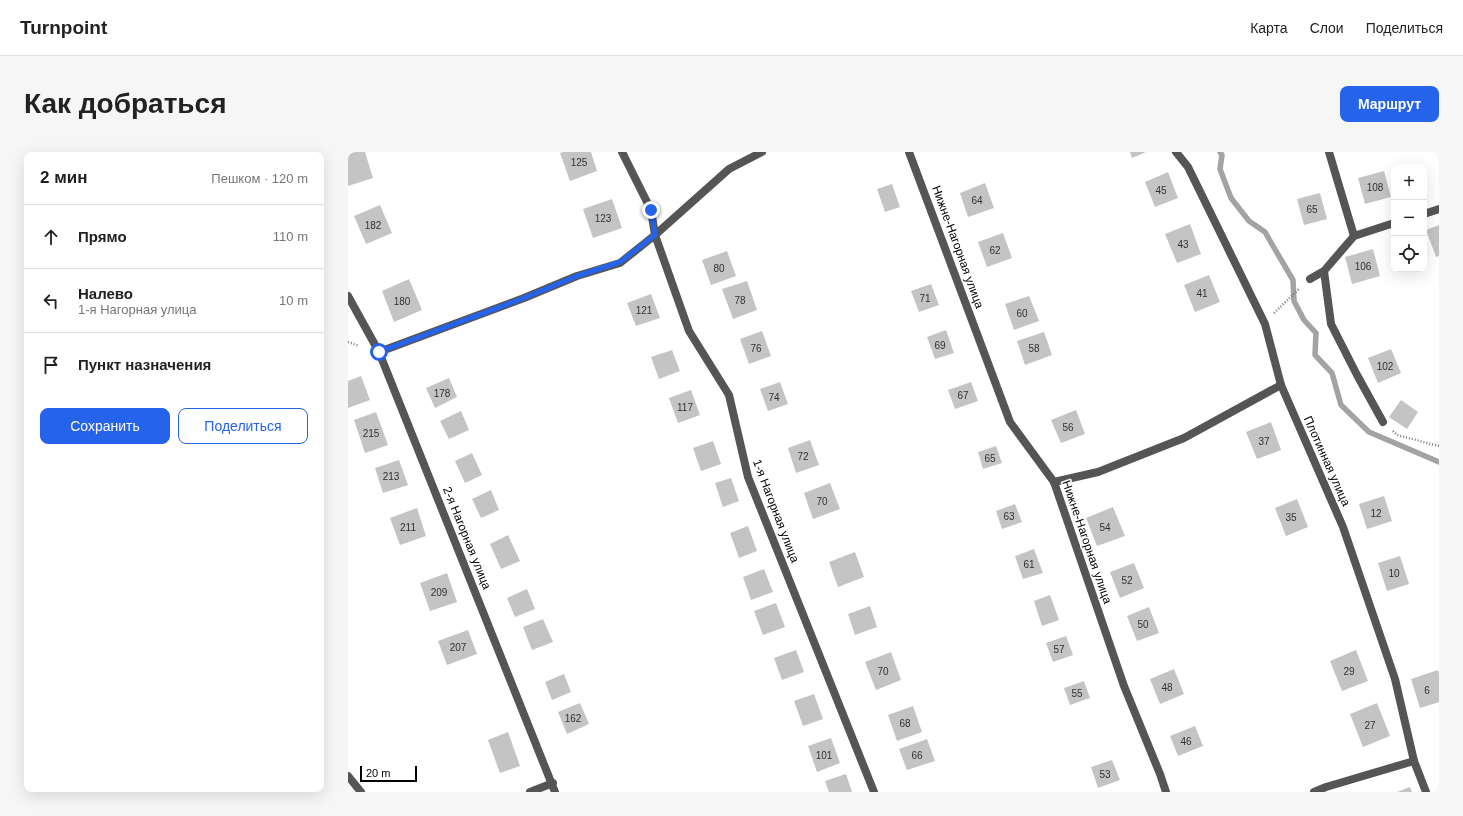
<!DOCTYPE html>
<html lang="ru">
<meta charset="utf-8">
<style>
:root{--surface:#fff;--page:#f6f6f6;--text:#222;--muted:#767676;--line:#e0e0e0;--accent:#2563eb}
body{margin:0;font-family:Arial,sans-serif;background:var(--page);color:var(--text)}
.controls{position:absolute;right:12px;top:12px;display:grid;overflow:hidden;border-radius:8px;box-shadow:0 4px 16px #0002}
.controls button{width:36px;height:36px;display:grid;place-items:center;padding:0;border:0;border-bottom:1px solid var(--line);background:var(--surface);color:var(--text);font:20px sans-serif}
.scale{position:absolute;left:12px;bottom:10px;width:57px;box-sizing:border-box;padding-left:4px;border:2px solid #000;border-top:0;font-size:11px;line-height:14px;white-space:nowrap;color:#000;-webkit-text-stroke:3px #fff;paint-order:stroke}
.stop{position:absolute;width:12px;height:12px;margin:-9px;border:3px solid #2563eb;border-radius:50%;background:#fff}
.stop.end{background:#2563eb;border-color:#fff;box-shadow:0 1px 4px #0008}
.list{margin:0;padding:0;list-style:none}
h2{display:flex;justify-content:space-between;align-items:center;height:52px;margin:0;padding:0 16px;font-size:17px}
h2 small{font-size:13px;font-weight:400;color:var(--muted)}
.list li{display:grid;grid-template-columns:26px 1fr auto;gap:12px;align-items:center;box-sizing:border-box;height:64px;padding:0 16px;border-top:1px solid var(--line)}
.list b{display:block;font-size:15px;white-space:nowrap}
.list p{margin:0;font-size:13px;white-space:nowrap;color:var(--muted)}
.list em{font-size:13px;font-style:normal;color:var(--muted)}
.actions{display:flex;gap:8px;padding:12px 16px}
.actions a{flex:1;padding:9px 0;border:1px solid var(--accent);border-radius:8px;text-align:center;font-size:14px;color:var(--accent)}
.actions .main{background:var(--accent);color:#fff}
.icon{flex:none;width:22px;height:22px;fill:none;stroke:currentColor;stroke-width:2;stroke-linecap:round;stroke-linejoin:round}
.map{position:relative;flex:none;width:1091px;height:640px;overflow:hidden;border-radius:8px}
header{display:flex;align-items:center;gap:24px;box-sizing:border-box;height:56px;padding:0 20px;background:var(--surface);border-bottom:1px solid var(--line)}
header strong{font-size:19px}
nav{display:flex;gap:22px;margin-inline-start:auto;font-size:14px}
.intro{display:flex;align-items:center;justify-content:space-between;box-sizing:border-box;height:96px;padding:0 24px}
h1{margin:0;font-size:28px}
.button{padding:10px 18px;border-radius:8px;background:var(--accent);color:#fff;font-size:14px;font-weight:700}
main{display:flex;gap:24px;padding:0 24px}
aside{flex:1;background:var(--surface);border-radius:8px;box-shadow:0 4px 16px #0002}
.map>svg:first-child{display:block}
.lines{fill:none;stroke-linecap:round;stroke-linejoin:round}
.stream{stroke:#a3a3a3;stroke-width:5.5}
.building{fill:#c4c4c4}
.path{stroke:#777;stroke-width:2.5;stroke-dasharray:1 2;stroke-linecap:butt}
.lane{stroke:#555;stroke-width:8}
.street{stroke:#555;stroke-width:8}
.route{stroke:#2563eb;stroke-width:5}
.labels{text-anchor:middle;dominant-baseline:central;stroke-width:3;stroke-linejoin:round;paint-order:stroke}
.number-label{font-size:10px;fill:#313131}
.street-label{font-size:12px;fill:#000;stroke:#fff}
</style>
<header>
<strong>Turnpoint</strong>
<nav><a>Карта</a><a>Слои</a><a>Поделиться</a></nav>
</header>
<div class="intro"><h1>Как добраться</h1><a class="button">Маршрут</a></div>
<main>
<aside>
<h2>2 мин<small>Пешком · 120 m</small></h2>
<ul class="list">
<li><svg class="icon" aria-label="ahead" viewBox="0 0 24 24"><path d="M12 20V5M6 11l6-6 6 6"/></svg><div><b>Прямо</b></div><em>110 m</em></li>
<li><svg class="icon" aria-label="left" viewBox="0 0 24 24"><path d="M17 20v-9H6M10 6l-5 5 5 5"/></svg><div><b>Налево</b><p>1-я Нагорная улица</p></div><em>10 m</em></li>
<li><svg class="icon" aria-label="arrive" viewBox="0 0 24 24"><path d="M6 21V4h12l-3 4 3 4H6"/></svg><div><b>Пункт назначения</b></div></li>
</ul>
<div class="actions"><a class="main">Сохранить</a><a>Поделиться</a></div>
</aside>
<div class="map">
<svg width="1091" height="640" viewBox="0 0 1091 640">
<rect width="100%" height="100%" fill="#fff"/>
<g class="lines">
<!-- stream -->
<path class="stream" d="M872,0L874,3L872,17L883,46L901,69L917,80L925,94L945,128L946,149L956,168L968,181L967,203L984,221L993,253L1021,280L1091,310"/>
</g>
<!-- building -->
<path class="building" d="M0,0H17L25,26L0,34Z
M215,0H243L249,19L222,29L212,1Z
M782,0H798L784,6Z
M1036,19L1043,45L1017,52L1010,26Z
M820,20L830,46L807,55L797,30Z
M637,31L646,56L620,65L612,41Z
M544,32L552,55L537,60L529,37Z
M972,41L979,67L956,73L949,47Z
M264,47L274,76L245,86L235,57Z
M32,53L44,81L18,92L6,64Z
M842,72L853,102L829,111L817,82Z
M1091,73V104L1088,105L1078,78Z
M655,81L664,106L639,115L630,90Z
M1025,97L1032,124L1004,132L997,105Z
M379,99L388,124L363,133L354,108Z
M861,123L872,150L847,160L836,133Z
M61,127L74,158L46,170L34,139Z
M399,129L409,158L385,167L374,137Z
M583,132L591,153L571,160L563,139Z
M303,142L312,166L288,174L279,151Z
M681,144L691,169L666,178L657,152Z
M598,178L606,201L587,207L579,185Z
M414,179L423,204L401,212L392,187Z
M696,180L704,203L677,213L669,189Z
M1043,197L1053,221L1030,231L1020,206Z
M324,198L332,219L311,227L303,205Z
M13,224L22,248L0,256V229Z
M101,226L109,245L87,256L78,236Z
M432,230L440,252L420,259L412,237Z
M623,230L630,249L607,257L600,238Z
M343,238L352,263L330,271L321,246Z
M1053,248L1070,260L1059,277L1041,265Z
M728,258L737,282L713,291L703,268Z
M113,259L121,278L101,287L92,269Z
M28,260L40,293L17,301L6,268Z
M923,270L933,298L909,307L898,280Z
M462,288L471,313L448,321L440,296Z
M365,289L373,312L353,319L345,296Z
M648,294L654,311L635,317L630,300Z
M124,301L134,323L117,331L107,309Z
M51,308L60,333L35,341L27,316Z
M383,326L391,349L375,355L367,331Z
M482,331L492,357L465,367L456,341Z
M143,338L151,358L133,366L124,347Z
M1036,344L1044,369L1019,377L1011,352Z
M949,347L960,375L938,384L927,356Z
M667,352L674,370L654,377L648,359Z
M765,355L777,384L749,394L738,366Z
M69,356L78,384L52,393L42,366Z
M400,374L409,399L391,406L382,381Z
M160,383L172,409L153,417L142,392Z
M686,397L695,421L675,427L667,404Z
M507,400L516,425L490,435L481,410Z
M1052,404L1061,432L1039,439L1030,411Z
M786,411L796,436L772,446L762,420Z
M416,417L425,440L403,448L395,425Z
M99,421L109,450L82,459L72,431Z
M179,437L187,457L167,465L159,446Z
M702,443L711,468L694,474L686,449Z
M428,451L437,475L415,483L406,459Z
M522,454L529,475L507,483L500,462Z
M801,455L811,481L789,489L779,464Z
M195,467L205,490L184,498L175,475Z
M120,478L129,502L99,513L90,489Z
M718,484L725,503L705,510L698,491Z
M448,498L456,520L434,528L426,506Z
M1008,498L1020,529L994,539L982,509Z
M543,500L553,528L528,538L517,510Z
M826,517L836,542L812,552L802,527Z
M1090,518L1091,522V550L1072,556L1063,527Z
M216,522L223,540L204,548L197,530Z
M736,529L742,546L722,553L716,536Z
M466,542L475,567L455,574L446,549Z
M232,551L241,572L219,582L210,560Z
M1029,551L1042,584L1015,595L1002,562Z
M565,554L574,580L549,589L540,563Z
M847,574L855,594L830,604L822,584Z
M160,580L172,614L152,621L140,588Z
M483,586L492,611L469,620L460,594Z
M579,587L587,609L559,618L551,597Z
M764,608L772,628L750,636L743,615Z
M498,622L504,640H481L477,629Z
M1062,635L1064,640H1049Z"/>
<g class="lines">
<!-- path -->
<path class="path" d="M926,161L952,136
M0,190L11,194
M1045,279L1049,283L1091,294"/>
<!-- lane -->
<path class="lane" d="M1076,62L1091,57
M976,119L983,172L1009,223L1035,270
M962,127L976,119L1006,84L1046,71
M706,330L750,320L836,286L933,233
M966,640L978,635L1066,609"/>
<!-- street -->
<path class="street" d="M274,0L303,58L307,83L341,179L381,243L400,325L526,640
M561,0L662,270L706,330L776,534L812,622L818,640
M828,0L840,15L917,172L933,233L995,375L1047,527L1066,609L1078,640
M981,0L1006,84
M0,144L31,200L207,640
M31,200L176,146L229,124L272,111L307,83L381,17L414,0
M0,624L13,640
M182,640L205,631"/>
</g>
<g class="lines">
<!-- route -->
<path class="route" d="M31,200L176,146L229,124L272,110L307,83L303,58"/>
</g>
<g class="labels">
<!-- number labels -->
<g class="number-label">
<text x="231" y="10">125</text>
<text x="1027" y="35">108</text>
<text x="813" y="38">45</text>
<text x="629" y="48">64</text>
<text x="964" y="57">65</text>
<text x="255" y="66">123</text>
<text x="25" y="73">182</text>
<text x="835" y="92">43</text>
<text x="647" y="98">62</text>
<text x="1015" y="114">106</text>
<text x="371" y="116">80</text>
<text x="854" y="141">41</text>
<text x="577" y="146">71</text>
<text x="392" y="148">78</text>
<text x="54" y="149">180</text>
<text x="296" y="158">121</text>
<text x="674" y="161">60</text>
<text x="592" y="193">69</text>
<text x="408" y="196">76</text>
<text x="686" y="196">58</text>
<text x="1037" y="214">102</text>
<text x="94" y="241">178</text>
<text x="615" y="243">67</text>
<text x="426" y="245">74</text>
<text x="337" y="255">117</text>
<text x="720" y="275">56</text>
<text x="23" y="281">215</text>
<text x="916" y="289">37</text>
<text x="455" y="304">72</text>
<text x="642" y="306">65</text>
<text x="43" y="324">213</text>
<text x="474" y="349">70</text>
<text x="1028" y="361">12</text>
<text x="661" y="364">63</text>
<text x="943" y="365">35</text>
<text x="60" y="375">211</text>
<text x="757" y="375">54</text>
<text x="681" y="412">61</text>
<text x="1046" y="421">10</text>
<text x="779" y="428">52</text>
<text x="91" y="440">209</text>
<text x="795" y="472">50</text>
<text x="110" y="495">207</text>
<text x="711" y="497">57</text>
<text x="535" y="519">70</text>
<text x="1001" y="519">29</text>
<text x="819" y="535">48</text>
<text x="1079" y="538">6</text>
<text x="729" y="541">55</text>
<text x="225" y="566">162</text>
<text x="557" y="571">68</text>
<text x="1022" y="573">27</text>
<text x="838" y="589">46</text>
<text x="476" y="603">101</text>
<text x="569" y="603">66</text>
<text x="757" y="622">53</text>
</g>
<!-- street labels -->
<g class="street-label">
<text transform="translate(610 95) rotate(70)">Нижне-Нагорная улица</text>
<text transform="translate(979 309) rotate(66)">Плотинная улица</text>
<text transform="translate(428 359) rotate(69)">1-я Нагорная улица</text>
<text transform="translate(119 386) rotate(68)">2-я Нагорная улица</text>
<text transform="translate(739 390) rotate(71)">Нижне-Нагорная улица</text>
</g>
</g>
</svg>
<div class="controls">
<button>+</button>
<button>−</button>
<button><svg class="icon" aria-label="locate" viewBox="0 0 24 24"><circle cx="12" cy="12" r="6"/><path d="M12 2v4M12 18v4M2 12h4M18 12h4"/></svg></button>
</div>
<div class="scale">20 m</div>
<div class="stop" style="left:31px;top:200px"></div>
<div class="stop end" style="left:303px;top:58px"></div>
</div>
</main>
